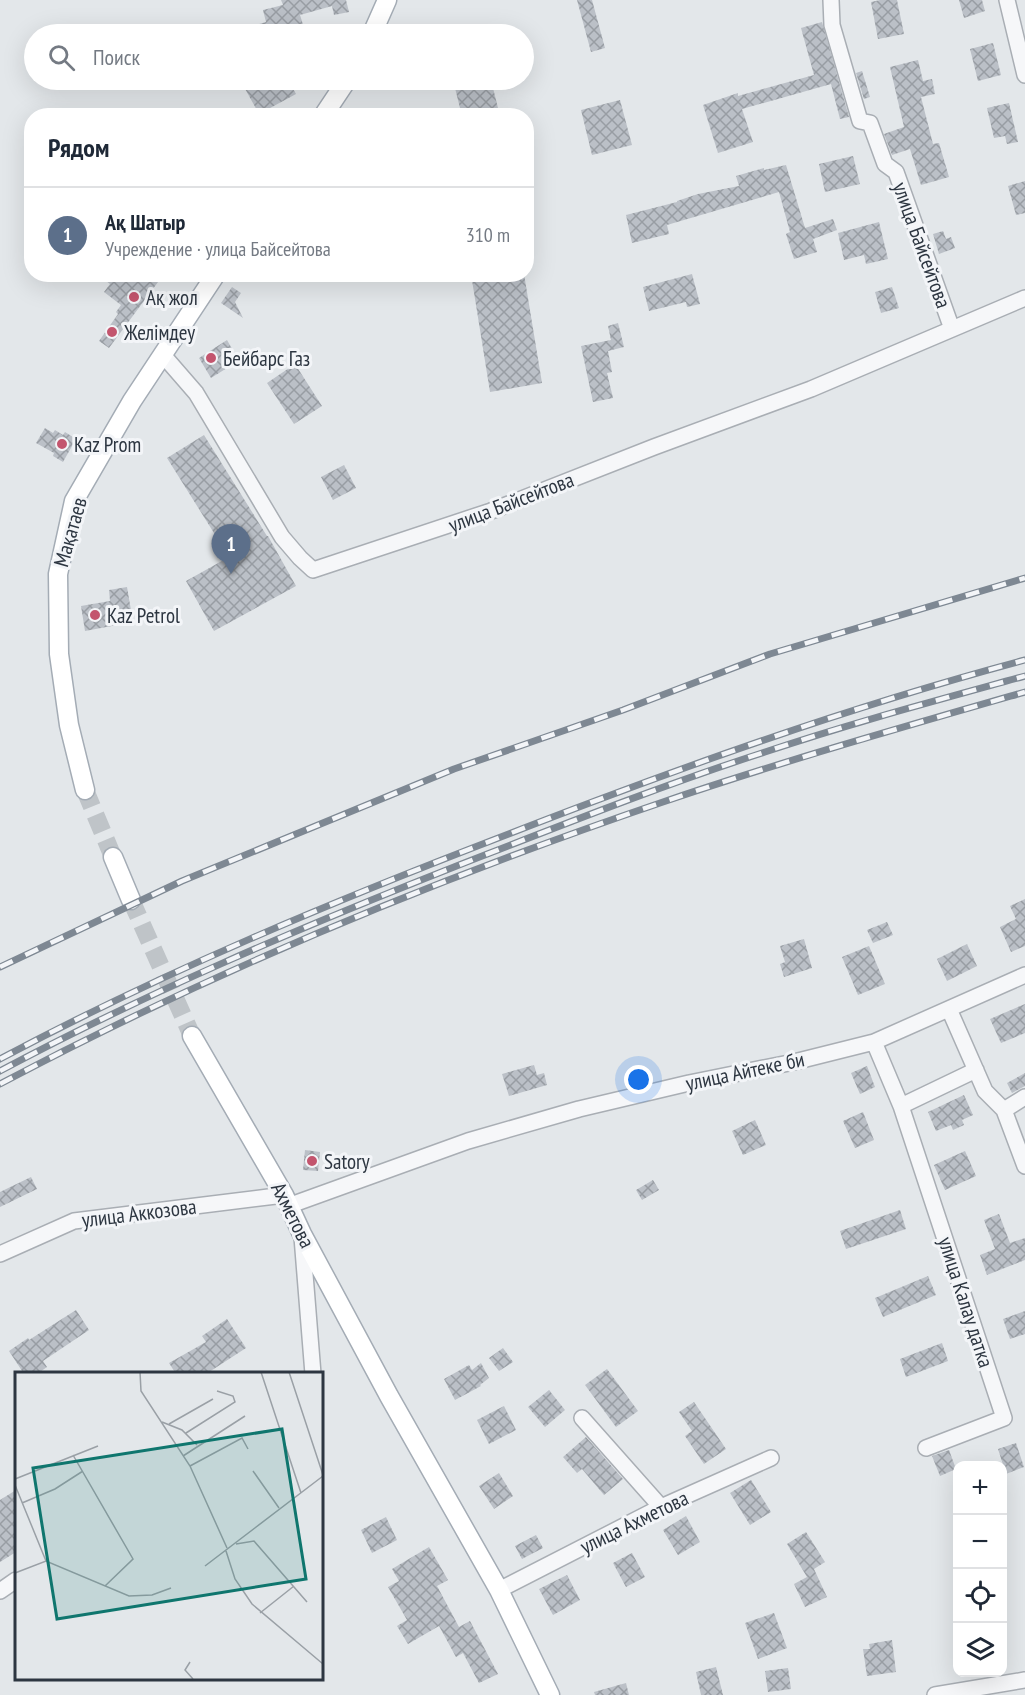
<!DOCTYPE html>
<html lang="ru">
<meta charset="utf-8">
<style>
:root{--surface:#fff;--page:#f2f2f3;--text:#1f2937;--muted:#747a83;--line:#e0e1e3;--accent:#1a73e8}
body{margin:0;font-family:"PT Sans Narrow",sans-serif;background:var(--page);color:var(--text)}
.controls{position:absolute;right:18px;bottom:18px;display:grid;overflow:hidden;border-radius:12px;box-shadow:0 6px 24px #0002}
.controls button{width:54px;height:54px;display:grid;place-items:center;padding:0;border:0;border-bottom:2px solid var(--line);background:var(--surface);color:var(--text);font:30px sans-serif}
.you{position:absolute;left:639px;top:1080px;width:21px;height:21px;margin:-15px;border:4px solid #fff;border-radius:50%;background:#1a73e8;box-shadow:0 0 0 9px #1a73e833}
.badge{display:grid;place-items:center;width:39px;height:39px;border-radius:50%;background:var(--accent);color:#fff;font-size:20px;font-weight:700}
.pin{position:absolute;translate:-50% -50px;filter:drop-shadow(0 2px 3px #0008)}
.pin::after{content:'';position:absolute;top:32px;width:21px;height:18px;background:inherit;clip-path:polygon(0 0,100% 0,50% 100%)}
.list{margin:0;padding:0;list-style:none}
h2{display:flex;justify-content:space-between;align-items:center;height:78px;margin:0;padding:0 24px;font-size:26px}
h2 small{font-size:20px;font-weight:400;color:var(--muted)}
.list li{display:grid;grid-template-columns:39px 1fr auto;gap:18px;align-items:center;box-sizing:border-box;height:96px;padding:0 24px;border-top:2px solid var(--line)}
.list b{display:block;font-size:22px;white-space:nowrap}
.list p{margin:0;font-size:20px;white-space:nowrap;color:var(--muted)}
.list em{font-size:20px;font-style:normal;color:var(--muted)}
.icon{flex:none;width:33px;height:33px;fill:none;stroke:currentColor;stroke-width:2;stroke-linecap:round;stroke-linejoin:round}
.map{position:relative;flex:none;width:1025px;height:1695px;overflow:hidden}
.search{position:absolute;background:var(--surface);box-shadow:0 6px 24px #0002;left:24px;top:24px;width:510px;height:66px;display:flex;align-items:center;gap:15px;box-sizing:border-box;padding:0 21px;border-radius:33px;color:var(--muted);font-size:22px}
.panel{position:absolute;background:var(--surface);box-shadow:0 6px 24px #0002;left:24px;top:108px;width:510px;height:174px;border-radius:24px}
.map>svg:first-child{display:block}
.building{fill:url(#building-cross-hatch)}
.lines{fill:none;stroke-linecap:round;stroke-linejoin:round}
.major-tunnel{stroke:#bfc4c8;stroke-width:18;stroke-dasharray:18 9;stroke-linecap:butt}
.minor-casing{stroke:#a9aeb4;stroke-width:18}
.major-casing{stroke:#a4acb5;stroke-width:21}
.minor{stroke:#f6f7f9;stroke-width:15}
.major{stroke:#fff;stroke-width:18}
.rail-casing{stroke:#7e8893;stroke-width:7}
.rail{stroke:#f3f5f8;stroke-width:4.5;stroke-dasharray:14;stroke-linecap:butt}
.poi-dot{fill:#c3556e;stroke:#f3f5f8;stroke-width:2}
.labels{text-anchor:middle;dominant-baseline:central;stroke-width:6;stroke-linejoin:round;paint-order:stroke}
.street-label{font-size:21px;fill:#2d3641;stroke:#f3f5f8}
.poi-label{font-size:21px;fill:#2d3641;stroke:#f3f5f8;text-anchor:start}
.inset-road{fill:none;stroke:#9aa0a6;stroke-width:1.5}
.view{fill:#0f766e;fill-opacity:0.15;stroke:#0f766e;stroke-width:3}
.inset-edge{fill:none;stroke:#2d3641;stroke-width:3}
</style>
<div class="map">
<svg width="1025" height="1695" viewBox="0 0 1025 1695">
<defs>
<pattern id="building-cross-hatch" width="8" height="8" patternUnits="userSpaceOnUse" patternTransform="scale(1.5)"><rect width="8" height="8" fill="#bbc0c7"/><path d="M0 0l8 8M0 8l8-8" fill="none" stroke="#989da3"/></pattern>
</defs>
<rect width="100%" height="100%" fill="#e3e7ea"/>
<!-- building -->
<path class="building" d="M281,0H346L349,12L334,15L332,6L300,15L306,34H234V31L266,22L263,10L283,5Z
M577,0H592L605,48L591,52Z
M880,0H897L904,34L878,39L871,2Z
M959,0H982L985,11L964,18Z
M822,22L849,117L840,119L831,84L742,109L753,142L718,153L703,105L738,93V96L814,75L801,28Z
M993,43L1001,75L978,81L970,49Z
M918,60L923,81L932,79L935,94L921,97L933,144L939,143L949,177L921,185L910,149L892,155L884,134L904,127L890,67Z
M862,71L870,97L864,99L856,73Z
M259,80H288L296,94L259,114L244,87Z
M453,80H491L500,116H462Z
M620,100L632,145L592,155L581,110Z
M1009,103L1018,142L1007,144L1005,136L994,138L987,108Z
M853,156L860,184L825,192L819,164Z
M786,165L805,228L833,219L837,230L813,239L817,252L794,259L786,234L790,232L779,192L667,225L669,234L632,243L626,215L677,202V201L698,194L739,186L736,176L764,168V170Z
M1025,181V213L1016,215L1008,186Z
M879,222L888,259L866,264L864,255L844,260L838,233Z
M943,231L946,239L951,237L955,248L939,254L933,234Z
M97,274H164L109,348L99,341L118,314L116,312L121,305L104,292L110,284Z
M471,274H524L542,383L490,392Z
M692,274L700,304L687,307L686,302L649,311L643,287Z
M232,287L241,293L235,302L243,318L221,303Z
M892,287L899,308L881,313L875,292Z
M618,323L624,347L608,351L612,372L607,373L613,398L593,402L581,346L611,340L608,326Z
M227,340L235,354L223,362L227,368L211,378L199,358Z
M295,364L322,406L294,424L267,383Z
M45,428L53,433L55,430L63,435L65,432L76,439L63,462L53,456L54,453L36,443Z
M204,435L267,536H268L296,586L214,631L186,581L229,557L167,458Z
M344,465L356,488L333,500L321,477Z
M127,587L133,622L85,631L81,606L110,601L109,590Z
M1025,899V946L1011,952L1000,927L1016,919L1010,906Z
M887,922L893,935L873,943L867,930Z
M804,939L812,968L784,977L780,964L785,962L780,946Z
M967,944L977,966L947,981L937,959Z
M869,946L885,984L858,995L842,957Z
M1025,1004V1033L1001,1043L990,1019Z
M534,1065L537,1075L544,1073L547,1085L509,1096L502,1074Z
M867,1066L875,1087L860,1094L851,1073Z
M1025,1073V1086L1012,1093L1007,1083Z
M964,1095L973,1115L962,1120L964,1125L953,1130L951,1125L936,1131L928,1112Z
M863,1112L874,1140L855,1148L843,1121Z
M755,1120L766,1145L743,1155L732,1131Z
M305,1150L320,1152L318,1171L303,1170Z
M965,1151L976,1176L945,1190L934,1165Z
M31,1177L37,1189L0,1207V1192Z
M653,1180L659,1190L642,1200L636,1190Z
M900,1210L906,1229L846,1249L840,1231Z
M999,1214L1010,1243L1025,1238V1260L987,1275L980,1255L995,1249L984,1220Z
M928,1276L936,1295L883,1317L875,1298Z
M76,1310L89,1330L43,1361L47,1367L37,1374H24L9,1351L28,1338L29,1340Z
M1025,1311V1334L1010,1339L1003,1319Z
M227,1319L246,1348L206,1374H176L169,1363L206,1342L202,1336Z
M942,1343L948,1361L906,1377L900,1359Z
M503,1348L513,1362L499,1371L489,1358Z
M481,1363L489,1378L480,1385L481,1386L455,1400L444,1379L469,1365L472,1370Z
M607,1369L638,1411L616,1427L585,1385Z
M549,1390L565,1410L545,1427L528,1407Z
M694,1402L726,1449L704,1464L685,1436L692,1431L679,1412Z
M504,1406L516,1430L489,1444L477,1420Z
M586,1437L623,1479L604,1495L582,1469L577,1473L563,1457Z
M1016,1443L1024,1467L1006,1474L998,1449Z
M949,1450L956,1469L940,1476L932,1456Z
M499,1473L513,1496L494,1509L479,1486Z
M751,1480L771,1512L750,1525L730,1493Z
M16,1490V1552L0,1562V1500Z
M686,1516L700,1542L678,1555L663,1530Z
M386,1517L397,1540L372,1553L361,1530Z
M806,1532L825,1562L814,1569L827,1597L805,1607L794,1584L807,1577L787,1544Z
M536,1535L543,1548L522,1559L515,1546Z
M429,1547L448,1580L437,1586L459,1627L470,1621L498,1674L479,1683L463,1653L456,1657L439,1626L408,1644L397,1626L407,1620L388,1587L399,1581L392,1569Z
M632,1553L645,1577L626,1587L613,1563Z
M567,1575L580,1600L553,1615L539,1589Z
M774,1613L787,1648L758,1659L745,1623Z
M892,1640L896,1672L867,1676L863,1649H870L869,1644Z
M716,1667L723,1695H701L696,1672Z
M788,1668L791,1689L768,1692L765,1671Z
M626,1683L629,1695H595L594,1692Z"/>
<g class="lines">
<!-- major-tunnel -->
<path class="major-tunnel" d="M85,790L113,857
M131,900L192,1036"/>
<defs>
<path id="minor" d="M831,0L832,25L860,121L870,123L885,164L896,172L952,329
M1007,0L1025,75
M163,355L196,393L282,537L300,558L313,570L491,511L654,447L811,389L1025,298
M949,1009L985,1091L1004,1110L1025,1166
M874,1042L901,1106L1004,1418L926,1448
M901,1106L976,1070
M1004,1110L1025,1097
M288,1206L468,1141L579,1109L689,1083L794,1062L874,1042L1025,975
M302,1237L313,1374
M0,1254L74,1221L284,1195
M582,1418L661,1507
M499,1590L661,1507L771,1458
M0,1591L16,1580
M935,1695L1025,1680"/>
<path id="major" d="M372,34L387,0
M323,116L347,80
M85,790L69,725L59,654L58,574L74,501L132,401L216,274
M113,857L131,900
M192,1036L284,1195L302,1234L389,1396L499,1590L550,1695"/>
</defs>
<!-- minor casing -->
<use href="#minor" class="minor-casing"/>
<!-- major casing -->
<use href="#major" class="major-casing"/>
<!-- minor -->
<use href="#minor" class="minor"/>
<!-- major -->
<use href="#major" class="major"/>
<defs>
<path id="rail" d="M0,967L182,881L454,769L623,710L770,654L1025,578
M0,1059C163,972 334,901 506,835C676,769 848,707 1025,660
M0,1071C146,993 299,928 454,867C557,827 660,786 765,752C851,723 938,700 1025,676
M0,1084C211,972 434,880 660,803C780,762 903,727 1025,692"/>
</defs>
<!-- rail casing -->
<use href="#rail" class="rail-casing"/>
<!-- rail -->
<use href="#rail" class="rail"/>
</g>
<!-- markers -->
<g class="poi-dot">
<circle cx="134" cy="297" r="6"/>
<circle cx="112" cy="332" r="6"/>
<circle cx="211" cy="358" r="6"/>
<circle cx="62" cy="444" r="6"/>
<circle cx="95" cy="615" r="6"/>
<circle cx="312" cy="1161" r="6"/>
</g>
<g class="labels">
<!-- street labels -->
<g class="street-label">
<text transform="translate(922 245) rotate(70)">улица Байсейтова</text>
<text transform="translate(511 502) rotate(-21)">улица Байсейтова</text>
<text transform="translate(70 532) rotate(-74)">Мақатаев</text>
<text transform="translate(745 1071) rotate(-12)">улица Айтеке би</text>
<text transform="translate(139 1213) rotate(-7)">улица Аккозова</text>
<text transform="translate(293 1215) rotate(63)">Ахметова</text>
<text transform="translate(966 1302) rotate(72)">улица Калау датка</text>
<text transform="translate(634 1522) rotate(-26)">улица Ахметова</text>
</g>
<!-- poi labels -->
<g class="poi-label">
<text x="146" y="297">Ақ жол</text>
<text x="124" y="332">Желімдеу</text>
<text x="223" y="358">Бейбарс Газ</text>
<text x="74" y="444">Kaz Prom</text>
<text x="107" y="615">Kaz Petrol</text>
<text x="324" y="1161">Satory</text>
</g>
</g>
<!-- overview -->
<g transform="translate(15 1372)">
<rect width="308" height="308" fill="#e3e7ea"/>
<path class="inset-road" d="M125,0L126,19L175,94L212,176M246,0L286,121M274,0L308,103M147,50L167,58L182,73M154,52L198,27M171,61L220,30L218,24L202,19M58,83L118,187L90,214M168,84L230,44M175,94L227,66L233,77M238,99L264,136M0,107L83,74M0,113L31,189M7,131L40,117L68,99M221,172L239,169L292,230M211,179L220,207L237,232L308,292M190,194L308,104M0,201L31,189L114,224L137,223L156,216M245,241L279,214M175,290L170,298L178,307"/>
<path class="view" d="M267,57L291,207L42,247L18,96Z"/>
<rect width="308" height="308" class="inset-edge"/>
</g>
</svg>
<div class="controls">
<button>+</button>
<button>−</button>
<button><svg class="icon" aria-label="locate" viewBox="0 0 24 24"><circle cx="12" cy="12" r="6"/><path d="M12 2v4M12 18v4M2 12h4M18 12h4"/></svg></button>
<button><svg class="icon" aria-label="layers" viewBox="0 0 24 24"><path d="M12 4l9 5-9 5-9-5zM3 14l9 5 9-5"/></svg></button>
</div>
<div class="you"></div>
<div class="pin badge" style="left:231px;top:574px;background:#5c6f8a">1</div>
<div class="search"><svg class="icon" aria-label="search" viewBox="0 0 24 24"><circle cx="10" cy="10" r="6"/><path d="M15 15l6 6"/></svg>Поиск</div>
<section class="panel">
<h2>Рядом<small></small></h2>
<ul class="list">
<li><span class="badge" style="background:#5c6f8a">1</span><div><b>Ақ Шатыр</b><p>Учреждение · улица Байсейтова</p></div><em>310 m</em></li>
</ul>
</section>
</div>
